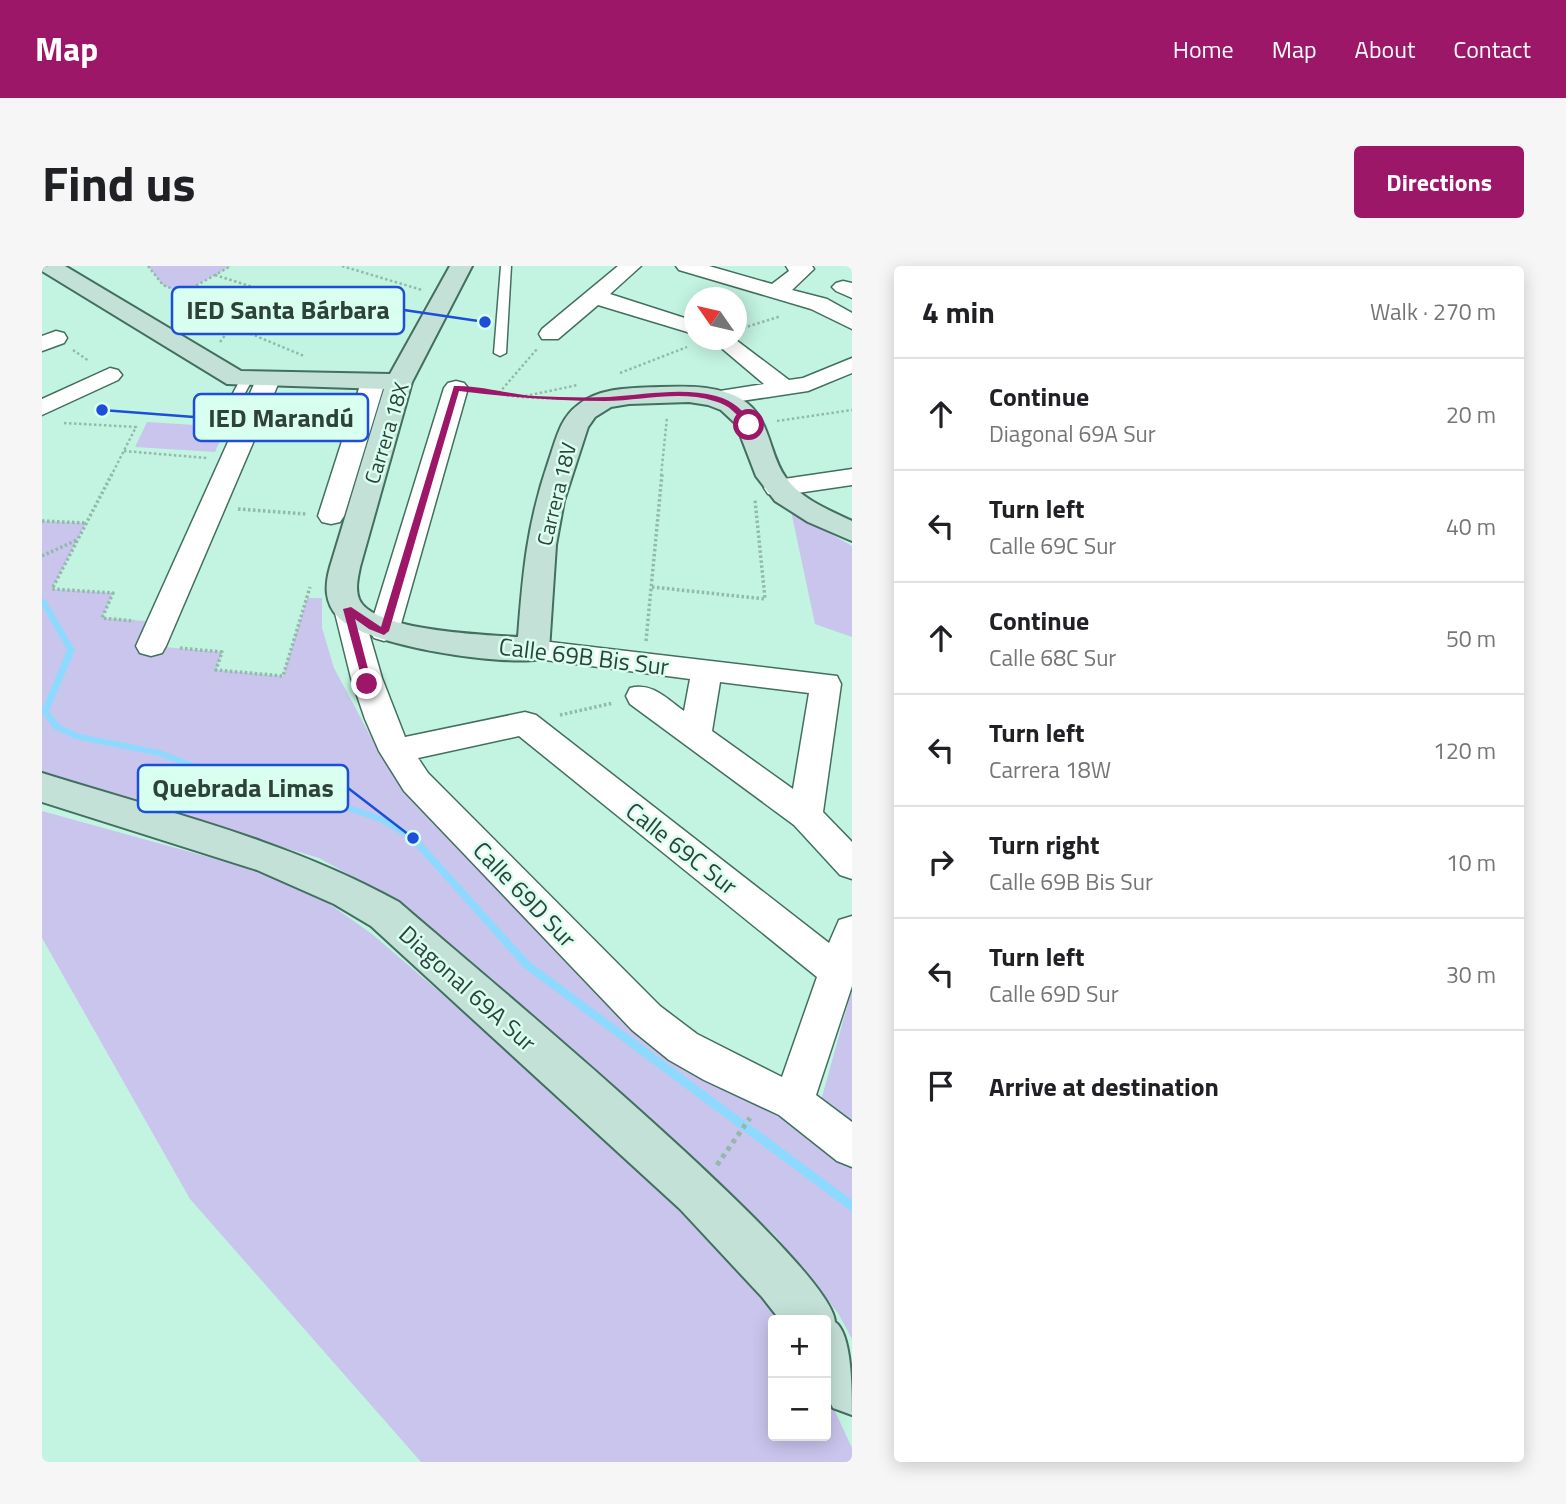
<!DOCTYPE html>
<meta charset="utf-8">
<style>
:root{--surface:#fff;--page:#f6f6f6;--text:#202124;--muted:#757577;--line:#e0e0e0;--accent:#9c1768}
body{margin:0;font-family:"Titillium Web",sans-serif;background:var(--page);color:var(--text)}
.controls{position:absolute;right:21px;bottom:21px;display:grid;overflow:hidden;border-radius:7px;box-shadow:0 4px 18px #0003}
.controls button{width:63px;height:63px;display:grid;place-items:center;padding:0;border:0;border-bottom:2px solid var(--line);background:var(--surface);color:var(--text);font:35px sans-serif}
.compass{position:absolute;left:642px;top:21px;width:63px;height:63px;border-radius:50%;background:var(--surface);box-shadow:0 4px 18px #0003;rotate:304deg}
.stop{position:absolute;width:21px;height:21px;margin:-16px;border:5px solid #9c1768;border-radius:50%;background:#fff}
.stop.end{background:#9c1768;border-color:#fff;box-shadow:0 2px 7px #0008}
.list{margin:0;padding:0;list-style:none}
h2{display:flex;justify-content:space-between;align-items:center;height:91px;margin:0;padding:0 28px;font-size:30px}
h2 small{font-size:23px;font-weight:400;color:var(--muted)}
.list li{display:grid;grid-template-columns:46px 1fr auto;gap:21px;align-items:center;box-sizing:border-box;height:112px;padding:0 28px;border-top:2px solid var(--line)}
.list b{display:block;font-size:26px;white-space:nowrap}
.list p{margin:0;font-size:23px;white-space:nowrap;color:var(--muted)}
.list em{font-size:23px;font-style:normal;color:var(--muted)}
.icon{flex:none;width:38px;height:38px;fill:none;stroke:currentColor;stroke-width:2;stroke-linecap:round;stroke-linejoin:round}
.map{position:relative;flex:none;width:810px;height:1196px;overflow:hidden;border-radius:7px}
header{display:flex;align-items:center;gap:42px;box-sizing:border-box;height:98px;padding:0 35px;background:var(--accent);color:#fff}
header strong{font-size:33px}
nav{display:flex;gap:38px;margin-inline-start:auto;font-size:24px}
.intro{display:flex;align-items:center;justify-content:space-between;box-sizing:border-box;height:168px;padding:0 42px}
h1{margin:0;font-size:49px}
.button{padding:18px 32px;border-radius:7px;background:var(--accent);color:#fff;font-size:24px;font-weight:700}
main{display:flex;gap:42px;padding:0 42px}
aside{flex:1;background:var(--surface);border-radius:7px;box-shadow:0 4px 18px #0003}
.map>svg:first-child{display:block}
.green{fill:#c9c5ed}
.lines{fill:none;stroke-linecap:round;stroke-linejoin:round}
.stream{fill:#8edafe;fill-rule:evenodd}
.lane-casing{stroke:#426f5f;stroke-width:3}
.street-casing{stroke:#426f5f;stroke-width:3}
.secondary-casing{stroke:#426f5f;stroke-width:4}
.path-far2{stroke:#92b9aa;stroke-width:2.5;stroke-dasharray:2.5 2.5;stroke-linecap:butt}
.path-far1{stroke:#92b9aa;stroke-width:3.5;stroke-dasharray:2.5 2.5;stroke-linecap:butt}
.path{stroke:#92b9aa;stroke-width:5;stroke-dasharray:4.5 4.5;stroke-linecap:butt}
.lane{fill:#fff;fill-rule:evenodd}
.street{fill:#fff;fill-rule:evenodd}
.secondary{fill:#c4e1d8;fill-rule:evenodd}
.route{fill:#9c1768}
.labels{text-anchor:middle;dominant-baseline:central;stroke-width:5;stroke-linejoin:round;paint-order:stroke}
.far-street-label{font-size:21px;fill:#2e423b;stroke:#d8ffef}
.street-label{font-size:24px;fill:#2e423b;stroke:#d8ffef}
.leader{fill:none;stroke:#1d4ed8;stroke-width:2.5}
.callout-dot{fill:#1d4ed8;stroke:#d8ffef;stroke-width:2.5}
.callout{fill:#d8ffef;stroke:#1d4ed8;stroke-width:2.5}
.callout-label{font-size:26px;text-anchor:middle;font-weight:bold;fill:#2e423b}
</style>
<header>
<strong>Map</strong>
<nav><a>Home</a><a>Map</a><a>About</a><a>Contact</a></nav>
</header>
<div class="intro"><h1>Find us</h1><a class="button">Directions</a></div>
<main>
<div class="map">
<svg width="810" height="1196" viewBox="0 0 810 1196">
<rect width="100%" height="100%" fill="#c3f4e1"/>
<!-- green -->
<path class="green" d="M106,0H189L140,27L121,19Z
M105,156H106L184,161L173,186L93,181Z
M749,245L810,280V371L773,358Z
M0,255L44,257L10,323L71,327L60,352L119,356L110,380L180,386L174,404L241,410L265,332H280V362L292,402L330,473L364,519L484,631L764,865L780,831L810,723V1073L796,1047L733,969L467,732L370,651L320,616L277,592L0,509Z
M0,545L192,598L272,627L330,668L443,765L535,852L677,975L737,1054H731V1170H784V1126L810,1182V1196H379L148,933L0,672Z"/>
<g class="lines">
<!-- stream -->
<path class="stream" d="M0,332L4,334L33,384L7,445L18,459L38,468L118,484L192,513L302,537L344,552L374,570L488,696L810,934V946L482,702L368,574L338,556L301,543L191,519L117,490L33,473L12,463L0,447V443L25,384L0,340Z"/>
<defs>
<path id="lane" d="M459,0H469L464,87L458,90L452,87Z
M203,112L209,116L187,157L177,160L175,157L197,116Z"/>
<path id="street" d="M576,0H599L568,28L652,55V68L556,39L516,73H500L497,68L500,63Z
M634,0H667L730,18L747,5L744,0H770L772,3L750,24L785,33L810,47V63L769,43L637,4Z
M801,15L810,17V32L794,25L790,21L794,17Z
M14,65L22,67L25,72L22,77L0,85V70Z
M670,74H694L747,114L761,112L810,92V107L766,125L673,139L665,137L661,132L665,127L722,118Z
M68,102L76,104L80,109L76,114L0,149V133Z
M225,109L233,111L237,116L124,380L120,387L109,390L98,387L94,380L213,116L217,111Z
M331,109L339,111L343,116L302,250L298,256L289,258L280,256L276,250L319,116L323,111Z
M414,115L422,117L426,122L357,365L352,372L342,375L332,372L327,365L402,122L406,117Z
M810,203V219L735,230L726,228L722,222L726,216L735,214Z
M306,334L316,336L320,343L340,412L363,471L483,446L494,449L787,677L797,654L810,650V720L774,829L810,856V901L795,895L737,849L662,814L627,794L590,764L362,525L337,485L323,453L309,412L292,343L296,336ZM477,470L775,711L740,811L655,768L618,740L386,507L376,492Z
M491,374L795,410L799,418L781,546L810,576V613L798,609L752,559L588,438L584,430L588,422C610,416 625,433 642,445L648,413L480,391L476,384L480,377ZM678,416L767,427L751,523L670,465Z"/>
<path id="secondary" d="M0,0H23L199,105L348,108L408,0H430L370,116L318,301C316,311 313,323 317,333C330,365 444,369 476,371C481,305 485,258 507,194C514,174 518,152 536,139C558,121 591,122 618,121C646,120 681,119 705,137C729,156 727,189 744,212C759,233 787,244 810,255V275L766,256L733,235L714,210L694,158L679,144L666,139L647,136L587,138L569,141L553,151L546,161L522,235L514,279L507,384L503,392C466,402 323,380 296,351C282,336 283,319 288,301L342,123L185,118L0,5Z
M0,507C121,545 245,574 357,636C422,693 791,997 793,1056C810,1067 810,1124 810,1149L791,1142L784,1128V1054H738L720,1031L638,943L329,660L292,638L215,604L0,536Z"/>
</defs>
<!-- lane casing -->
<use href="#lane" class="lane-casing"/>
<!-- street casing -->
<use href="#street" class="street-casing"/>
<!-- secondary casing -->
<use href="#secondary" class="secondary-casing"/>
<!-- path-far2 -->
<path class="path-far2" d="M106,0L121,19L155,33L169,47L190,60L262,90
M300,0L380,24
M173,9L356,67
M141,27L189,0
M169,47L212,22
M701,62L739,50
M178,76L190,60
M31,84L47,95
M578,107L645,81
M440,125L477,131L521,133
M457,127L495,83
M483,130L536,119
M735,155L810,144
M22,157L94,161L69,210
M82,185L165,192
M619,210L625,151"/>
<!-- path-far1 -->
<path class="path-far1" d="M70,208L10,323L71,327L60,352L92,355
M196,243L264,248
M0,255L44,257
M0,290L35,274
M610,321L723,333L713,234
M604,375L620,208
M138,382L180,386L174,404L241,410L268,321
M518,449L571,437"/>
<!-- path -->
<path class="path" d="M675,899L708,852"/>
<!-- lane -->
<use href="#lane" class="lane"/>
<!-- street -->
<use href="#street" class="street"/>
<!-- secondary -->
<use href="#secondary" class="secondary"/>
</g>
<!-- route -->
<path class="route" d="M412,120C438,119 465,128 492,130C516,131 542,132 567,131C602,129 640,121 674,130C692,135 701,144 711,159L704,161C695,148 688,139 672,135C637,124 599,135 563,135C514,135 466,131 417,125L347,365L342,369L327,363L313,353L330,418L322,421L301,343L309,341L339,361Z"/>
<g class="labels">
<!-- far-street labels -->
<g class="far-street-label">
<text transform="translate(344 167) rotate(-73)">Carrera 18X</text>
<text transform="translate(514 228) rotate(-76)">Carrera 18V</text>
</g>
<!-- street labels -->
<g class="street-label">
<text transform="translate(542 390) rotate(7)">Calle 69B Bis Sur</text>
<text transform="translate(640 582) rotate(38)">Calle 69C Sur</text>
<text transform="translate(483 628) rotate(46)">Calle 69D Sur</text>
<text transform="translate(426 722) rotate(42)">Diagonal 69A Sur</text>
</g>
</g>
<!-- callouts -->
<path class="leader" d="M443 56L362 44M60 144L152 151M371 572L306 522"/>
<g class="callout-dot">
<circle cx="443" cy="56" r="7"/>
<circle cx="60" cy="144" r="7"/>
<circle cx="371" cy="572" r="7"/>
</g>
<g class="callout">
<rect x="130" y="21" width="232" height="47" rx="7"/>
<rect x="152" y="128" width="174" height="47" rx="7"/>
<rect x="96" y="499" width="210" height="47" rx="7"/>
</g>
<g class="callout-label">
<text x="246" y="53">IED Santa Bárbara</text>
<text x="239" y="161">IED Marandú</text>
<text x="201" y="531">Quebrada Limas</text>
</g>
</svg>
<div class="controls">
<button>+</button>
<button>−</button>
</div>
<svg class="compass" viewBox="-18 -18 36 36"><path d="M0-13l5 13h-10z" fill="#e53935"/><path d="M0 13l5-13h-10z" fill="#757577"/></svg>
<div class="stop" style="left:707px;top:159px"></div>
<div class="stop end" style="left:325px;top:418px"></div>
</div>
<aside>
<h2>4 min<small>Walk · 270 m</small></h2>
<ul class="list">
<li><svg class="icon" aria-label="ahead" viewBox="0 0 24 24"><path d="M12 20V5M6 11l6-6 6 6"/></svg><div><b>Continue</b><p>Diagonal 69A Sur</p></div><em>20 m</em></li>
<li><svg class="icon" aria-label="left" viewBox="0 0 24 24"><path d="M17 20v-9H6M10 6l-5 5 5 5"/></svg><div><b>Turn left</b><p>Calle 69C Sur</p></div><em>40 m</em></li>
<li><svg class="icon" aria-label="ahead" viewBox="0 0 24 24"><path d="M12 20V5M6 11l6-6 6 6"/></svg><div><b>Continue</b><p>Calle 68C Sur</p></div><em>50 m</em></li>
<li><svg class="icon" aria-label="left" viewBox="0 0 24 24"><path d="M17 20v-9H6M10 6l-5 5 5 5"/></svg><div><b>Turn left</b><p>Carrera 18W</p></div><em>120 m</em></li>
<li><svg class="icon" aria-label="right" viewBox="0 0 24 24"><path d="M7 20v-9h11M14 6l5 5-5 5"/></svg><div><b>Turn right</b><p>Calle 69B Bis Sur</p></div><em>10 m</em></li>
<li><svg class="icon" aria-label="left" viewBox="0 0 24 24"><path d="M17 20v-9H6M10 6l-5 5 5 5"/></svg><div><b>Turn left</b><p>Calle 69D Sur</p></div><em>30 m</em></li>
<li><svg class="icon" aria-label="arrive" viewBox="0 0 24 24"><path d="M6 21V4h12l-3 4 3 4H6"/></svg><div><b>Arrive at destination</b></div></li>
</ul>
</aside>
</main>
